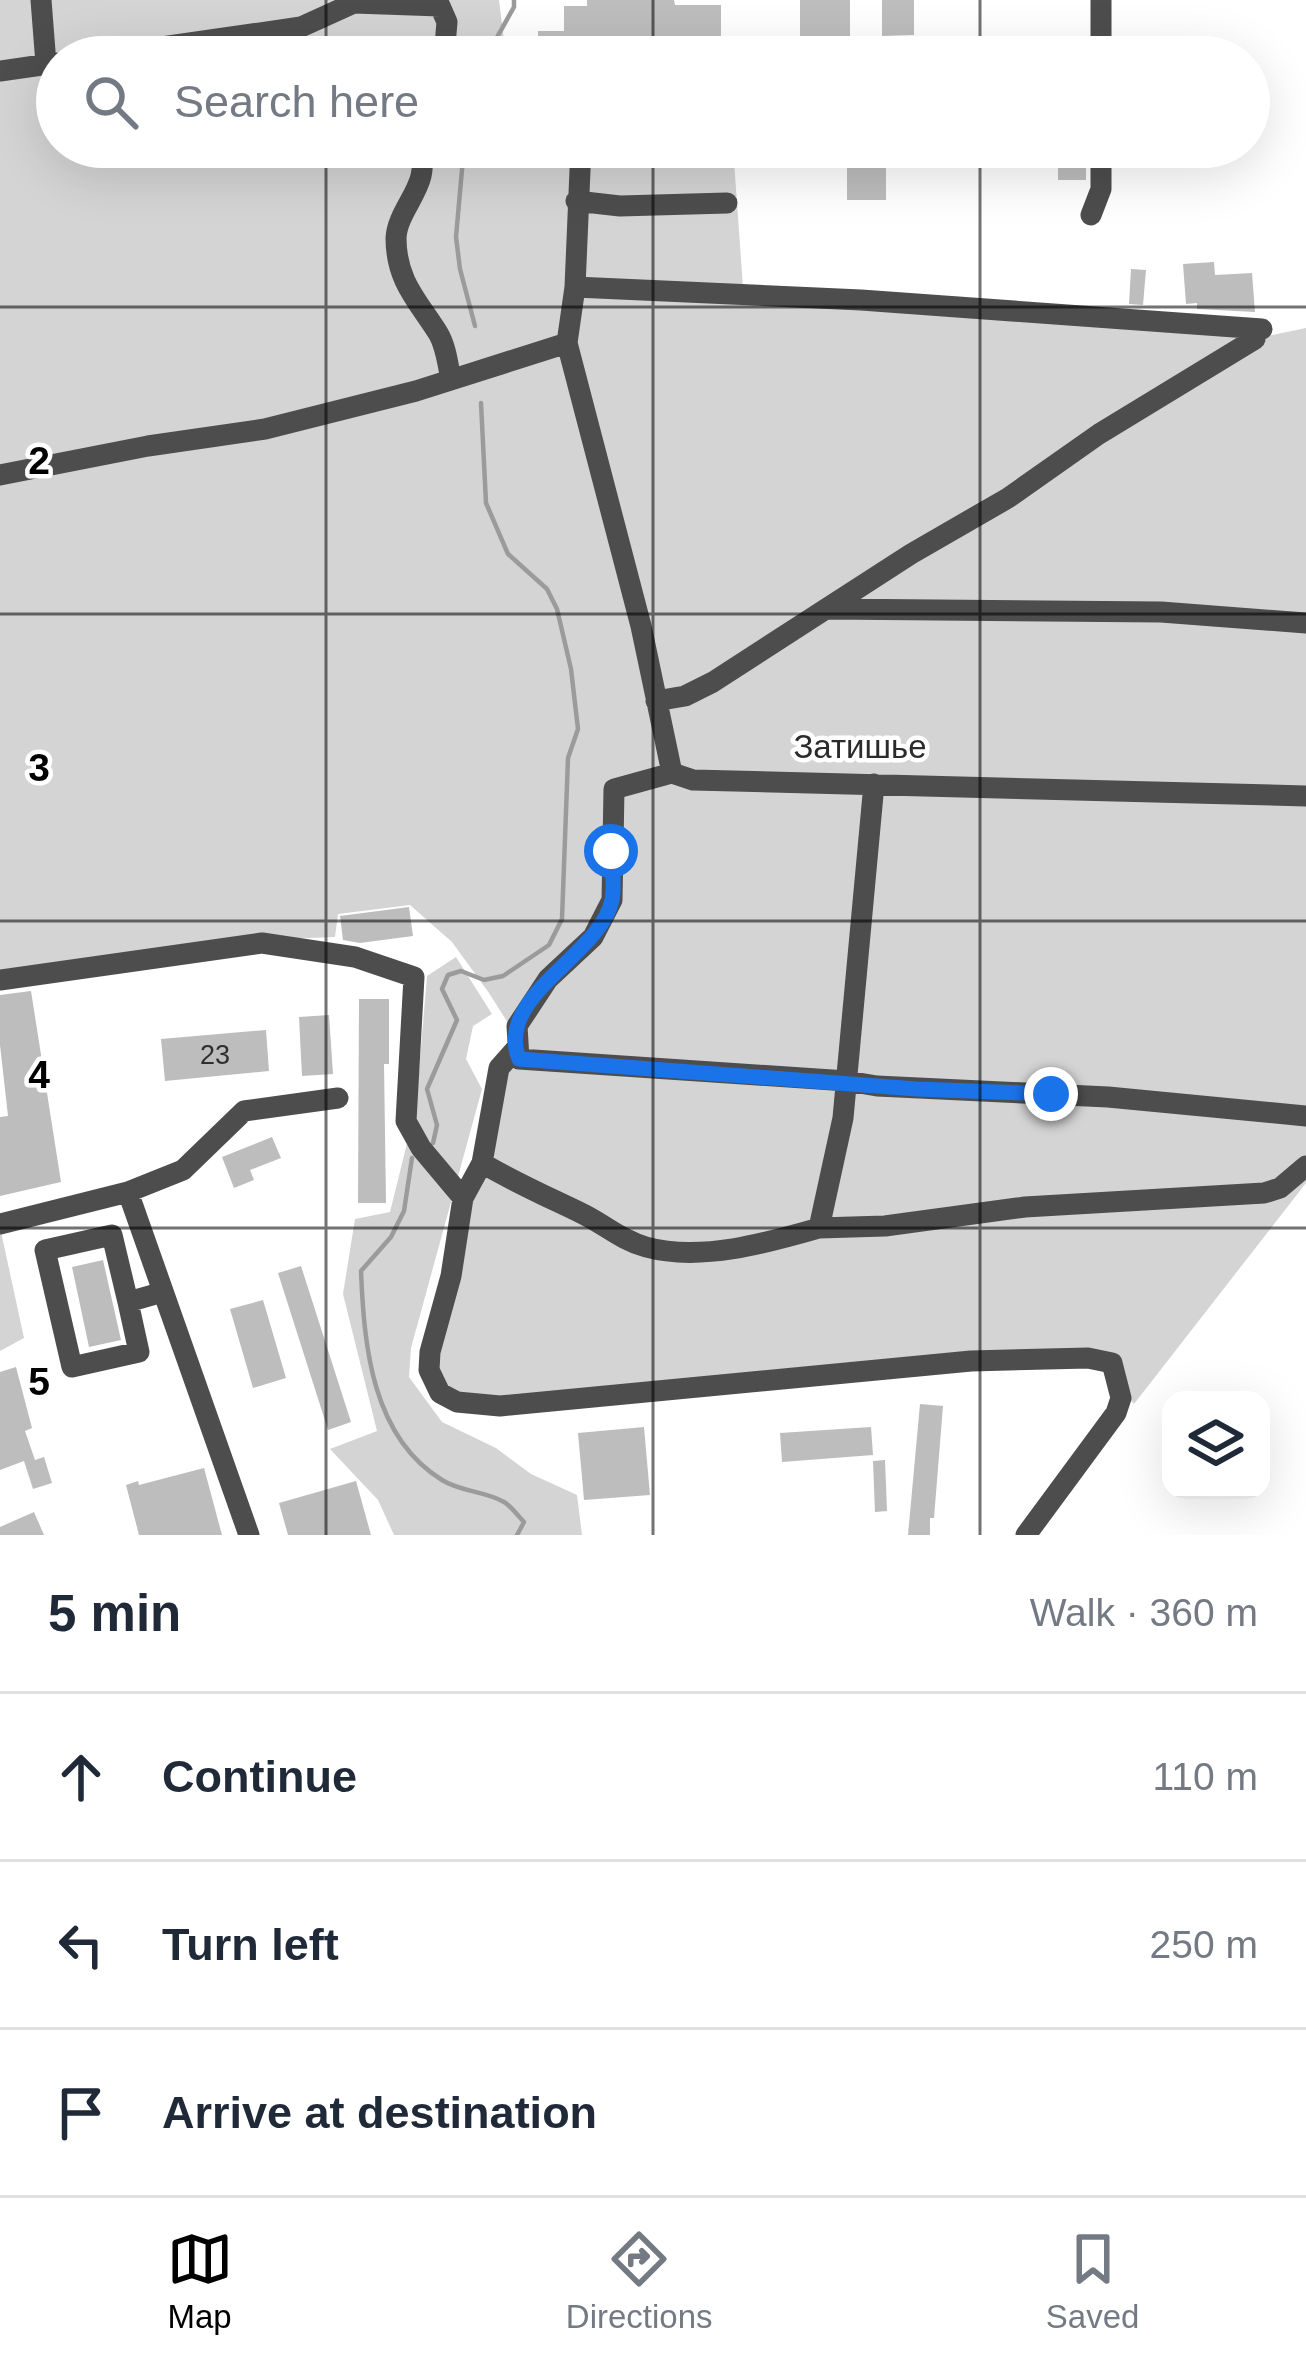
<!DOCTYPE html>
<meta charset="utf-8">
<style>
:root{--surface:#fff;--page:#f2f2f3;--text:#1f2937;--muted:#747a83;--line:#e0e1e3;--accent:#000}
body{margin:0;font-family:Helvetica,sans-serif;background:var(--page);color:var(--text)}
.controls{position:absolute;right:36px;bottom:36px;display:grid;overflow:hidden;border-radius:24px;box-shadow:0 12px 48px #0002}
.controls button{width:108px;height:108px;display:grid;place-items:center;padding:0;border:0;border-bottom:3px solid var(--line);background:var(--surface);color:var(--text);font:60px sans-serif}
.stop{position:absolute;width:36px;height:36px;margin:-27px;border:9px solid #1a73e8;border-radius:50%;background:#fff}
.stop.end{background:#1a73e8;border-color:#fff;box-shadow:0 3px 12px #0008}
.list{margin:0;padding:0;list-style:none}
h2{display:flex;justify-content:space-between;align-items:center;height:156px;margin:0;padding:0 48px;font-size:51px}
h2 small{font-size:39px;font-weight:400;color:var(--muted)}
.list li{display:grid;grid-template-columns:78px 1fr auto;gap:36px;align-items:center;box-sizing:border-box;height:168px;padding:0 48px;border-top:3px solid var(--line)}
.list b{display:block;font-size:45px;white-space:nowrap}
.list em{font-size:39px;font-style:normal;color:var(--muted)}
.icon{flex:none;width:66px;height:66px;fill:none;stroke:currentColor;stroke-width:2;stroke-linecap:round;stroke-linejoin:round}
.map{position:relative;flex:none;width:1306px;height:1535px;overflow:hidden}
.search{position:absolute;background:var(--surface);box-shadow:0 12px 48px #0002;left:36px;right:36px;top:36px;height:132px;display:flex;align-items:center;gap:30px;box-sizing:border-box;padding:0 42px;border-radius:66px;color:var(--muted);font-size:45px}
.sheet{height:660px;background:var(--surface)}
nav{display:flex;justify-content:space-around;align-items:center;box-sizing:border-box;height:168px;border-top:3px solid var(--line);background:var(--surface);font-size:33px;color:var(--muted)}
nav a{display:grid;justify-items:center;gap:6px}
nav .on{color:var(--accent)}
.map>svg:first-child{display:block}
.green{fill:#d4d4d4}
.lines{fill:none;stroke-linecap:round;stroke-linejoin:round}
.stream{stroke:#9b9b9b;stroke-width:4.5}
.building{fill:#bdbdbd}
.minor{stroke:#4d4d4d;stroke-width:21}
.route{stroke:#1a73e8;stroke-width:15}
.grid{fill:none;stroke:#000;stroke-width:3;stroke-opacity:0.55}
.labels{text-anchor:middle;dominant-baseline:central;stroke-width:9;stroke-linejoin:round;paint-order:stroke}
.number-label{font-size:27px;fill:#2f2f2f}
.park-label{font-size:33px;fill:#2b2b2b;stroke:#fff}
.grid-label{font-size:39px;text-anchor:middle;font-weight:bold;fill:#000;stroke:#fff;stroke-width:9;stroke-linejoin:round;paint-order:stroke}
</style>
<div class="map">
<svg width="1306" height="1535" viewBox="0 0 1306 1535">
<rect width="100%" height="100%" fill="#fff"/>
<!-- green -->
<path class="green" d="M0,0H499L506,57H57V147H733L744,301L1267,336L1306,328V1183L1134,1404L1122,1390V1373L1090,1361L461,1405L429,1375L510,1053L508,1023L489,993L452,942L410,905L338,914L335,937L258,940L0,974Z
M456,957L492,1014L473,1026L466,1059L482,1089L411,1348L409,1377L442,1422L496,1448L531,1474L577,1495L582,1535H394L378,1500L330,1449L377,1431L343,1294L355,1219L390,1212L416,1107L427,976Z
M0,1227L24,1338L0,1351Z"/>
<g class="lines">
<!-- stream -->
<path class="stream" d="M486,57L514,7V0
M464,147L456,237L460,269L475,326
M433,1143L437,1125L427,1089L457,1020L442,989L448,975L461,971L484,980L503,976L549,945L562,919L568,758L578,729L571,669L557,609L547,589L508,554L486,503L481,403
M412,1158L404,1211L391,1237L361,1271C364,1346 372,1437 442,1480C461,1492 485,1491 504,1502C511,1506 518,1516 524,1522L517,1535"/>
</g>
<!-- building -->
<path class="building" d="M587,0H674L675,5H721V57H538V31H564V6H587Z
M800,0H850V57H800Z
M882,0H914V35L882,36Z
M799,147H886V200H847V160H799Z
M1058,147H1086V180H1058Z
M1214,262L1215,275L1252,273L1255,312L1197,309V303L1186,304L1183,264Z
M1131,269L1146,270L1143,305L1129,304Z
M409,907L413,936L360,943L343,940L340,916Z
M31,991L61,1182L0,1196V1117L8,1116L0,1045V995Z
M359,999H389V1064H384L386,1203H358Z
M329,1015L333,1074L302,1076L299,1017Z
M266,1030L269,1071L165,1081L161,1039Z
M272,1137L281,1158L250,1170L254,1180L234,1188L222,1157Z
M103,1260L121,1340L89,1347L72,1267Z
M301,1266L351,1422L328,1430L278,1273Z
M263,1300L286,1378L253,1388L230,1309Z
M16,1367L32,1428L25,1431L35,1460L44,1457L52,1483L33,1489L24,1461L0,1470V1372Z
M920,1404L943,1406L934,1518H930V1535H908Z
M644,1427L650,1495L584,1500L578,1433Z
M871,1427L873,1455L782,1462L780,1433Z
M885,1460L887,1511L875,1512L873,1461Z
M204,1468L222,1535H139L126,1485L138,1481L139,1485Z
M356,1481L371,1535H288L279,1503Z
M34,1512L44,1535H0V1527Z"/>
<g class="lines">
<!-- minor -->
<path class="minor" d="M41,0L46,64
M1101,0V57
M92,57L301,27L354,3L440,6L447,22L444,57
M0,71L56,63
M423,147C423,156 423,167 421,176C416,197 397,216 396,238C396,281 418,301 438,333C446,346 448,365 451,380
M576,201L620,206L727,203
M1091,215L1101,189V147
M575,287L581,147
M567,343L575,287L861,300L1262,329
M0,475L148,446L265,429L416,391L567,343L641,626L672,773L693,780L1306,796
M828,609L1161,612L1306,623
M656,701L685,696L713,682L911,554L1008,498L1099,434L1255,339
M672,773L614,789L612,900L593,937L548,979L517,1026L519,1059L847,1081L877,1086L1108,1097L1306,1116
M874,784L843,1118L819,1228L885,1226L1025,1207L1264,1193L1280,1188L1306,1166
M0,980L262,943L355,957L414,977L406,1121L421,1148L463,1198L451,1276L430,1352L429,1370L440,1393L457,1402L500,1406L971,1361L1088,1358L1112,1363L1121,1398L1116,1413L1026,1535
M482,1163L499,1068L515,1050
M128,1192L183,1170L244,1111L338,1098
M463,1198L482,1163C514,1182 548,1197 581,1213C604,1224 621,1240 646,1247C700,1262 767,1243 819,1228
M0,1224L128,1192L249,1535
M128,1302L112,1235L45,1250L72,1367L139,1352L128,1302L163,1292"/>
</g>
<g class="lines">
<!-- route -->
<path class="route" d="M611,851C612,866 615,885 612,900C601,955 494,996 519,1059L917,1089L1051,1094"/>
</g>
<!-- grid -->
<path class="grid" d="M326,0V57M653,0V57M980,0V57M326,147V1535M653,147V1535M980,147V1535M0,307H1306M0,614H1306M0,921H1306M0,1228H1306"/>
<g class="labels">
<!-- number labels -->
<g class="number-label">
<text x="215" y="1055">23</text>
</g>
<!-- park labels -->
<g class="park-label">
<text x="860" y="746">Затишье</text>
</g>
</g>
<g class="grid-label">
<text x="39" y="474">2</text>
<text x="39" y="781">3</text>
<text x="39" y="1088">4</text>
<text x="39" y="1395">5</text>
</g>
</svg>
<div class="controls">
<button><svg class="icon" aria-label="layers" viewBox="0 0 24 24"><path d="M12 4l9 5-9 5-9-5zM3 14l9 5 9-5"/></svg></button>
</div>
<div class="stop" style="left:611px;top:851px"></div>
<div class="stop end" style="left:1051px;top:1094px"></div>
<div class="search"><svg class="icon" aria-label="search" viewBox="0 0 24 24"><circle cx="10" cy="10" r="6"/><path d="M15 15l6 6"/></svg>Search here</div>
</div>
<section class="sheet">
<h2>5 min<small>Walk · 360 m</small></h2>
<ul class="list">
<li><svg class="icon" aria-label="ahead" viewBox="0 0 24 24"><path d="M12 20V5M6 11l6-6 6 6"/></svg><div><b>Continue</b></div><em>110 m</em></li>
<li><svg class="icon" aria-label="left" viewBox="0 0 24 24"><path d="M17 20v-9H6M10 6l-5 5 5 5"/></svg><div><b>Turn left</b></div><em>250 m</em></li>
<li><svg class="icon" aria-label="arrive" viewBox="0 0 24 24"><path d="M6 21V4h12l-3 4 3 4H6"/></svg><div><b>Arrive at destination</b></div></li>
</ul>
</section>
<nav>
<a class="on"><svg class="icon" aria-label="map" viewBox="0 0 24 24"><path d="M3 6l6-2 6 2 6-2v14l-6 2-6-2-6 2zM9 4v14M15 6v14"/></svg>Map</a>
<a><svg class="icon" aria-label="directions" viewBox="0 0 24 24"><path d="M12 3l9 9-9 9-9-9zM9 14v-3h6M13 9l2 2-2 2"/></svg>Directions</a>
<a><svg class="icon" aria-label="saved" viewBox="0 0 24 24"><path d="M7 4h10v16l-5-4-5 4z"/></svg>Saved</a>
</nav>
